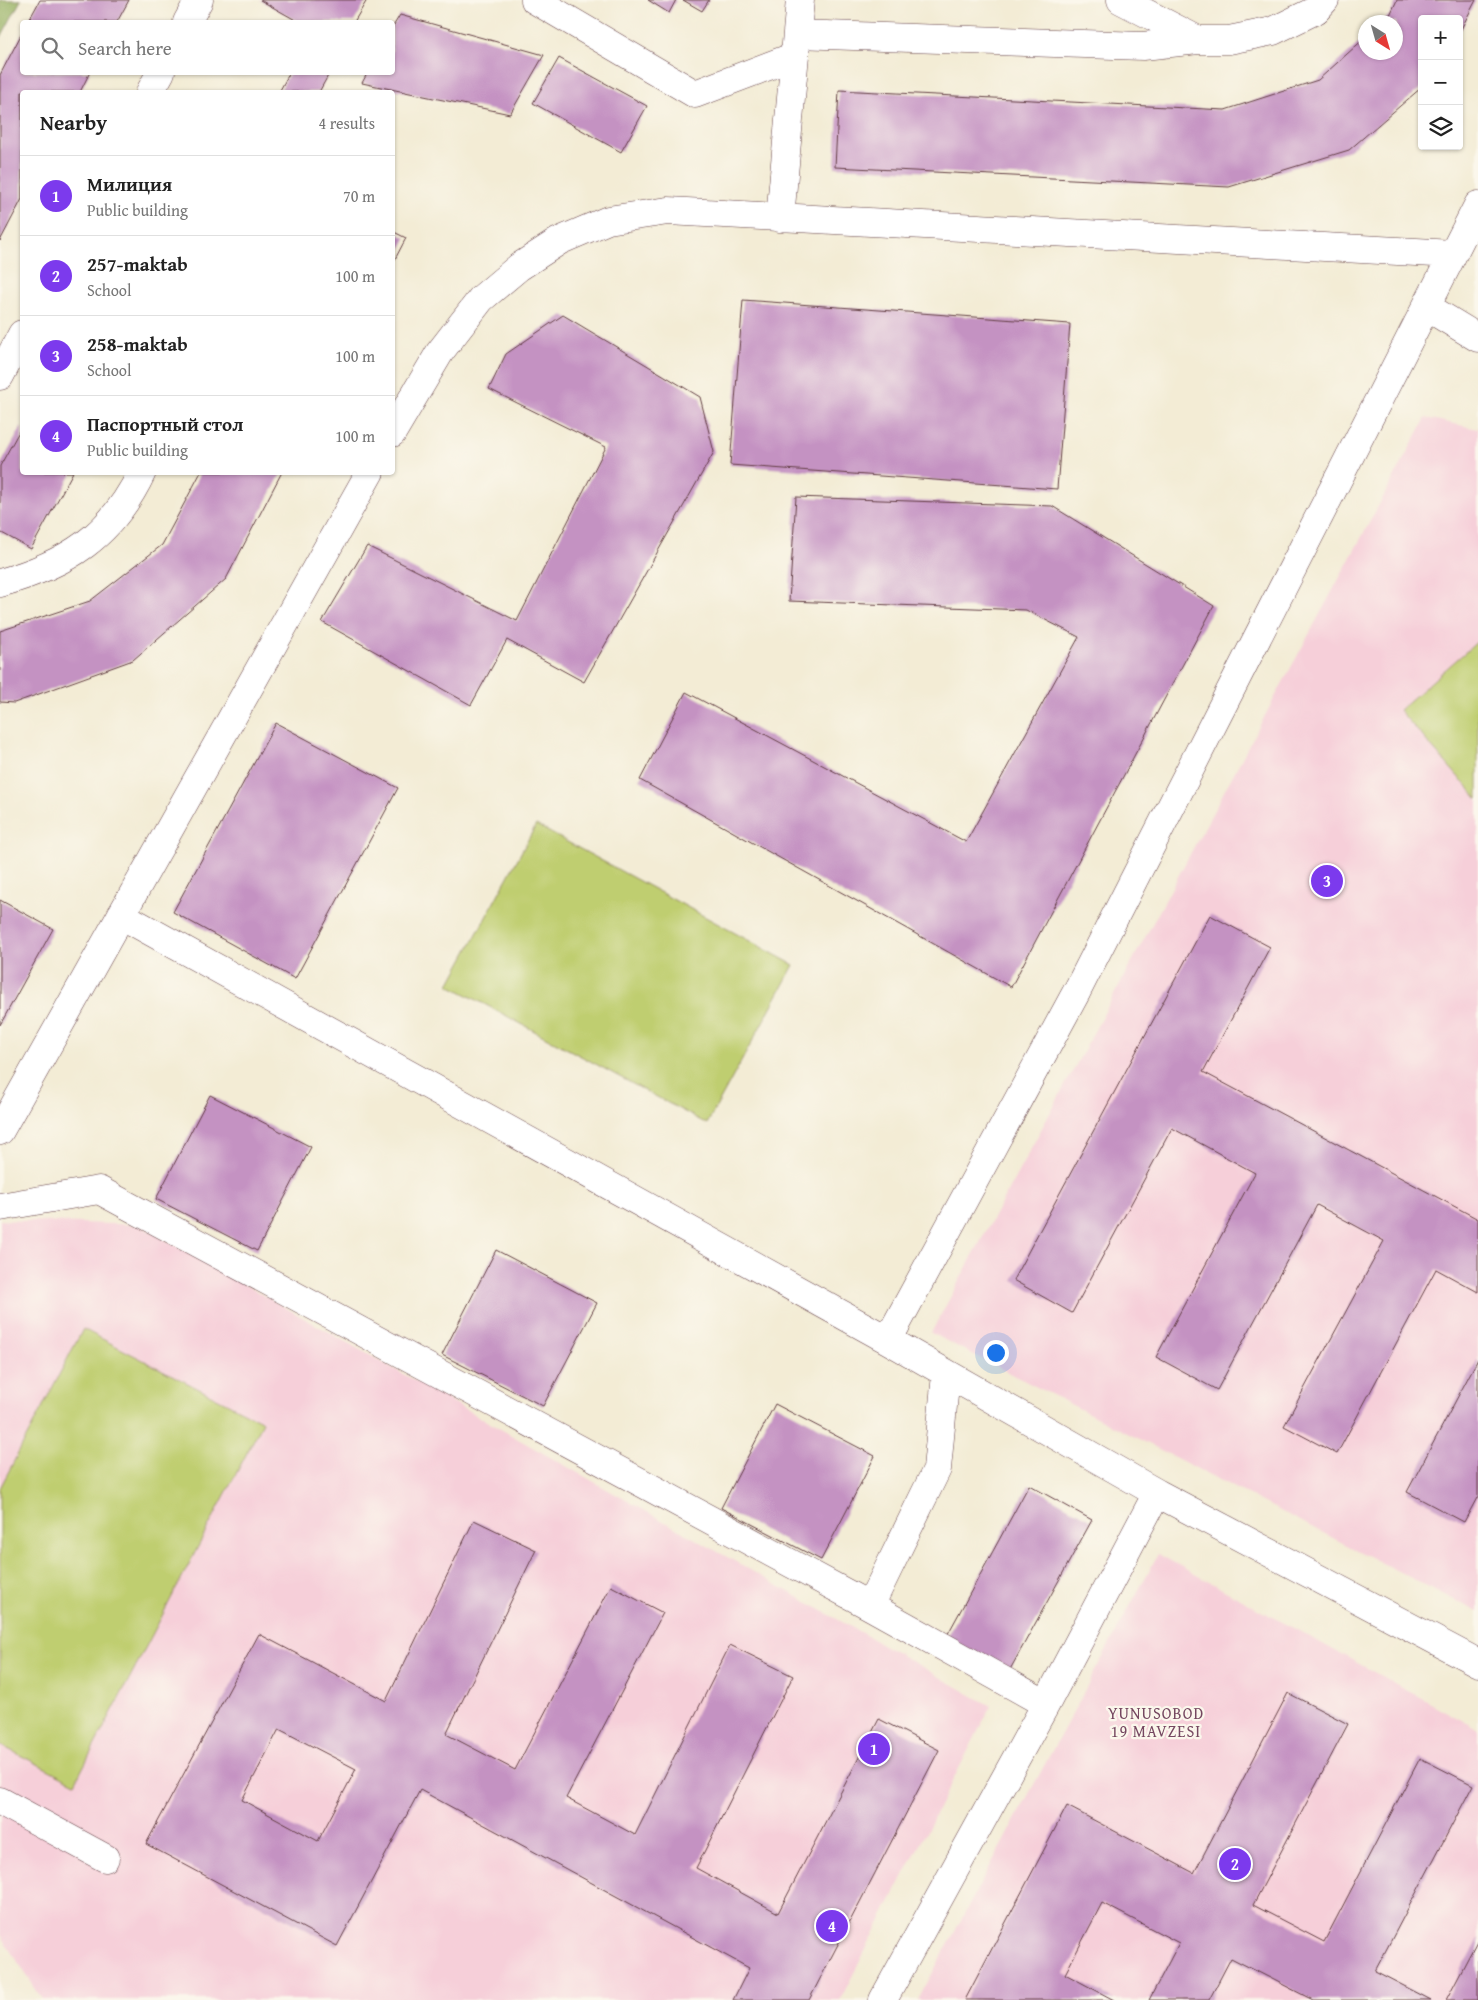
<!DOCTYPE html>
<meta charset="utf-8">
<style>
:root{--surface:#fff;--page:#f2f2f2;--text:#222;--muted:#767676;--line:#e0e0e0;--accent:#7c3aed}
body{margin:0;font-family:"Gentium Book Plus",serif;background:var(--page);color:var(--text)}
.controls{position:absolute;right:15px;top:15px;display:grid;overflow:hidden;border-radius:5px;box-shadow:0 1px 4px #0004}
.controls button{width:45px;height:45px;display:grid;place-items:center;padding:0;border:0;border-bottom:1px solid var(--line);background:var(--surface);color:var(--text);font:25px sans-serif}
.compass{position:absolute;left:1358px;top:15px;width:45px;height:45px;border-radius:50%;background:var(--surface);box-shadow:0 1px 4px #0004;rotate:143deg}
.you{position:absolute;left:995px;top:1352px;width:18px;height:18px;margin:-12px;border:4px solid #fff;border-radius:50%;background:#1a73e8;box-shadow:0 0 0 8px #1a73e833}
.badge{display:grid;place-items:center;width:32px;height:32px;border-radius:50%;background:var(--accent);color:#fff;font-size:16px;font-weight:700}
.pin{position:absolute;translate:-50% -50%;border:2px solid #fff;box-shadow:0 1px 5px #0006}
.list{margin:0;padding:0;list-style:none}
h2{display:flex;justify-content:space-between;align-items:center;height:65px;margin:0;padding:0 20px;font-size:21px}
h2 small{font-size:16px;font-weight:400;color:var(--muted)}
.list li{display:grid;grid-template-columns:32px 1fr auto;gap:15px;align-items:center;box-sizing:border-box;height:80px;padding:0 20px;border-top:1px solid var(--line)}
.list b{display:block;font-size:19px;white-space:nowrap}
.list p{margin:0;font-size:16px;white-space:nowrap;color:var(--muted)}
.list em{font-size:16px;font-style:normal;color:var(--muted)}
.icon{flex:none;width:28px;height:28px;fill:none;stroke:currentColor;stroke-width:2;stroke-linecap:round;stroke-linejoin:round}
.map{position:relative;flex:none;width:1478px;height:2000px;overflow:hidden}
.search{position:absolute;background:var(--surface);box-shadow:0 1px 4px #0004;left:20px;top:20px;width:375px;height:55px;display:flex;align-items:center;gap:12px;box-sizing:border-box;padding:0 18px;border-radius:5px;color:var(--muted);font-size:19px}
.panel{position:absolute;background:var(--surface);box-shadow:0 1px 4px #0004;left:20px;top:90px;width:375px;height:385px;border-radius:5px}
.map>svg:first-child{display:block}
.built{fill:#f6cfd9}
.green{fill:#bfce70;stroke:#84764e}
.forest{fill:#97b162;stroke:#706846}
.building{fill:#c492c2;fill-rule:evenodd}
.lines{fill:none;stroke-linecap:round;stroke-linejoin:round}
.minor-casing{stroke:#633e44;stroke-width:29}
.minor{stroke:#fff;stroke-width:28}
.labels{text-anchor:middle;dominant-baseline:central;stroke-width:4.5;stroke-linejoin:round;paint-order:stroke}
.neighbourhood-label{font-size:16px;letter-spacing:1px;fill:#754760;stroke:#fbf7ec}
</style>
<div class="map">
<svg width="1478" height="2000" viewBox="0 0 1478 2000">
<rect width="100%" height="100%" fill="#fbf7ec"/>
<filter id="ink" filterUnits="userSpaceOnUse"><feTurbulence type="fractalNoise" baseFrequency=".02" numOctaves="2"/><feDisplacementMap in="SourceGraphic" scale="10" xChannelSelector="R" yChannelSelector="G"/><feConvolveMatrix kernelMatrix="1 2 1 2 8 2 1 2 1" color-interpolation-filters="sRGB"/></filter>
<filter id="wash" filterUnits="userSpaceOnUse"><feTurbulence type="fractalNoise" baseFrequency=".0096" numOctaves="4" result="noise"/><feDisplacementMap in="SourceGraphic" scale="20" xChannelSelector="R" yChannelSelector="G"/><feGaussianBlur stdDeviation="1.12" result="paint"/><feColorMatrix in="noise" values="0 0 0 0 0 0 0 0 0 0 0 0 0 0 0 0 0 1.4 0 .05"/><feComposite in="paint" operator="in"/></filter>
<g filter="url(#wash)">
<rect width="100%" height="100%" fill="#f3ecd5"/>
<!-- built -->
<path class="built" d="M1426,418L1478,429V1612L931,1333Z
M0,1220L139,1225L991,1706L840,2000H43L0,1935Z
M1158,1554L1478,1729V2000H918Z"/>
<!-- green -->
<path class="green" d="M1478,641V799L1399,710Z
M536,825L794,965L707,1124L449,985Z
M83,1329L263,1422L75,1783L0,1745V1488Z"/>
<!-- forest -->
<path class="forest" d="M0,0H21L0,39Z"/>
<g id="blocks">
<!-- building -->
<path class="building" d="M40,0H129L117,22H28Z
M260,0H367L354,22H299Z
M648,0H676L669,13Z
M683,0H709L702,11Z
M1397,0H1476L1459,33V19H1422V87L1349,150L1229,187L835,167L839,90L1225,110L1318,80L1366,37V52H1396V22H1381L1390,15Z
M400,15L544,55L510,114L362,83L368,72H392V28Z
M22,33V72H90L80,92H22V199L0,241V75Z
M559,58L647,106L621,152L533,103Z
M290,72H330L319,92H279Z
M392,231L406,238L392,265Z
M743,300L1070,324L1057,489L730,465Z
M563,315L700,397L714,452L584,682L507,640L471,705L322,622L367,546L517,621L606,447L489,389L506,354Z
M22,426V472H73L31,549L0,532V466Z
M201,472H282L226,579L133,660L14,703L0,702V631L90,601L162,545Z
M796,497L1052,506L1214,606L1011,987L640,780L686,692L966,842L1079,637L1026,610L789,601Z
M276,723L398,788L295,979L173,912Z
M0,900L53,929L0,1025Z
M1210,915L1270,947L1203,1072L1478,1219V1292L1436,1269L1337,1454L1284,1426L1384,1241L1317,1205L1217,1390L1156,1357L1255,1173L1172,1128L1072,1313L1013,1280Z
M210,1095L311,1147L257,1251L156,1199Z
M496,1250L597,1303L543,1406L442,1355Z
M1478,1359V1496L1464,1522L1407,1492Z
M775,1404L875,1456L821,1560L721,1508Z
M1029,1485L1092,1520L1007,1675L944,1641Z
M474,1520L536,1550L446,1734L515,1770L611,1586L663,1613L566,1798L635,1835L730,1645L793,1676L696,1868L778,1913L879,1719L939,1750L809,2000H733L749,1968L420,1790L337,1946L146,1844L259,1634L386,1701ZM279,1729L356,1769L318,1841L242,1800Z
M1288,1693L1348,1724L1253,1905L1324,1942L1420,1758L1473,1785L1375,1971L1431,2000H1313L1231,1958L1209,2000H1149L1179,1943L1102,1903L1065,1974L1114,2000H965L1067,1806L1194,1873Z
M1478,1939V2000H1446Z"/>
</g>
</g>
<g filter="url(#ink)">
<use href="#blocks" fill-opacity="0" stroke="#633e44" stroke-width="1"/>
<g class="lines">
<defs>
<path id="minor" d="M535,0L695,94L795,56
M1121,0L1198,40
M187,22L199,0
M797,34L1143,46L1198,40H1229L1273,31L1316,10L1325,0
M150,92L161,72
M780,218L800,0
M1427,307L1478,338
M0,376L22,334
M392,433L440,352L481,299L519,267L559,241L608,220L668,211L1453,254
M0,583C67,564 111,537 142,472
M121,915L888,1340L1157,1493L1478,1663
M0,1131L370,472
M0,1207L99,1190L870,1606L1046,1704
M888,1340L1077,991L1478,205
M870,1606L937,1469L946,1374
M0,1801L105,1858
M883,2000L1046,1704L1157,1493"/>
</defs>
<!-- minor casing -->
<use href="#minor" class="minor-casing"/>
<!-- minor -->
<use href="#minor" class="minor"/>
</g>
</g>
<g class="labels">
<!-- neighbourhood labels -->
<g class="neighbourhood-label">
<text x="1156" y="1713">YUNUSOBOD<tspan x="1156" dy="18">19 MAVZESI</tspan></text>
</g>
</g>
</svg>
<div class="controls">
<button>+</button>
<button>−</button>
<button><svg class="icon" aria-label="layers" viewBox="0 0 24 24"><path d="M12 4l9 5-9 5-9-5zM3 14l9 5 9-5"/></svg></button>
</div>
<svg class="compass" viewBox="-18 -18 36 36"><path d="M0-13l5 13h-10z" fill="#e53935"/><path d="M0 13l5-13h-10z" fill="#767676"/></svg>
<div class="you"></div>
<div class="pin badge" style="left:874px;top:1749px">1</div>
<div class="pin badge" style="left:1235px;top:1864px">2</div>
<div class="pin badge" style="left:1327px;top:881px">3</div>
<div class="pin badge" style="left:832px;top:1926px">4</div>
<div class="search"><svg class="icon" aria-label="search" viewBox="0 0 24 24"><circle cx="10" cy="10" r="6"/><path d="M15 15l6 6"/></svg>Search here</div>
<section class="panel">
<h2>Nearby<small>4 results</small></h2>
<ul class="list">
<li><span class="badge">1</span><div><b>Милиция</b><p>Public building</p></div><em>70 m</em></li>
<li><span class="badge">2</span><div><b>257-maktab</b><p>School</p></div><em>100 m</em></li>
<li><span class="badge">3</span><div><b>258-maktab</b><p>School</p></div><em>100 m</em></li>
<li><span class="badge">4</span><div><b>Паспортный стол</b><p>Public building</p></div><em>100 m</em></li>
</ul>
</section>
</div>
